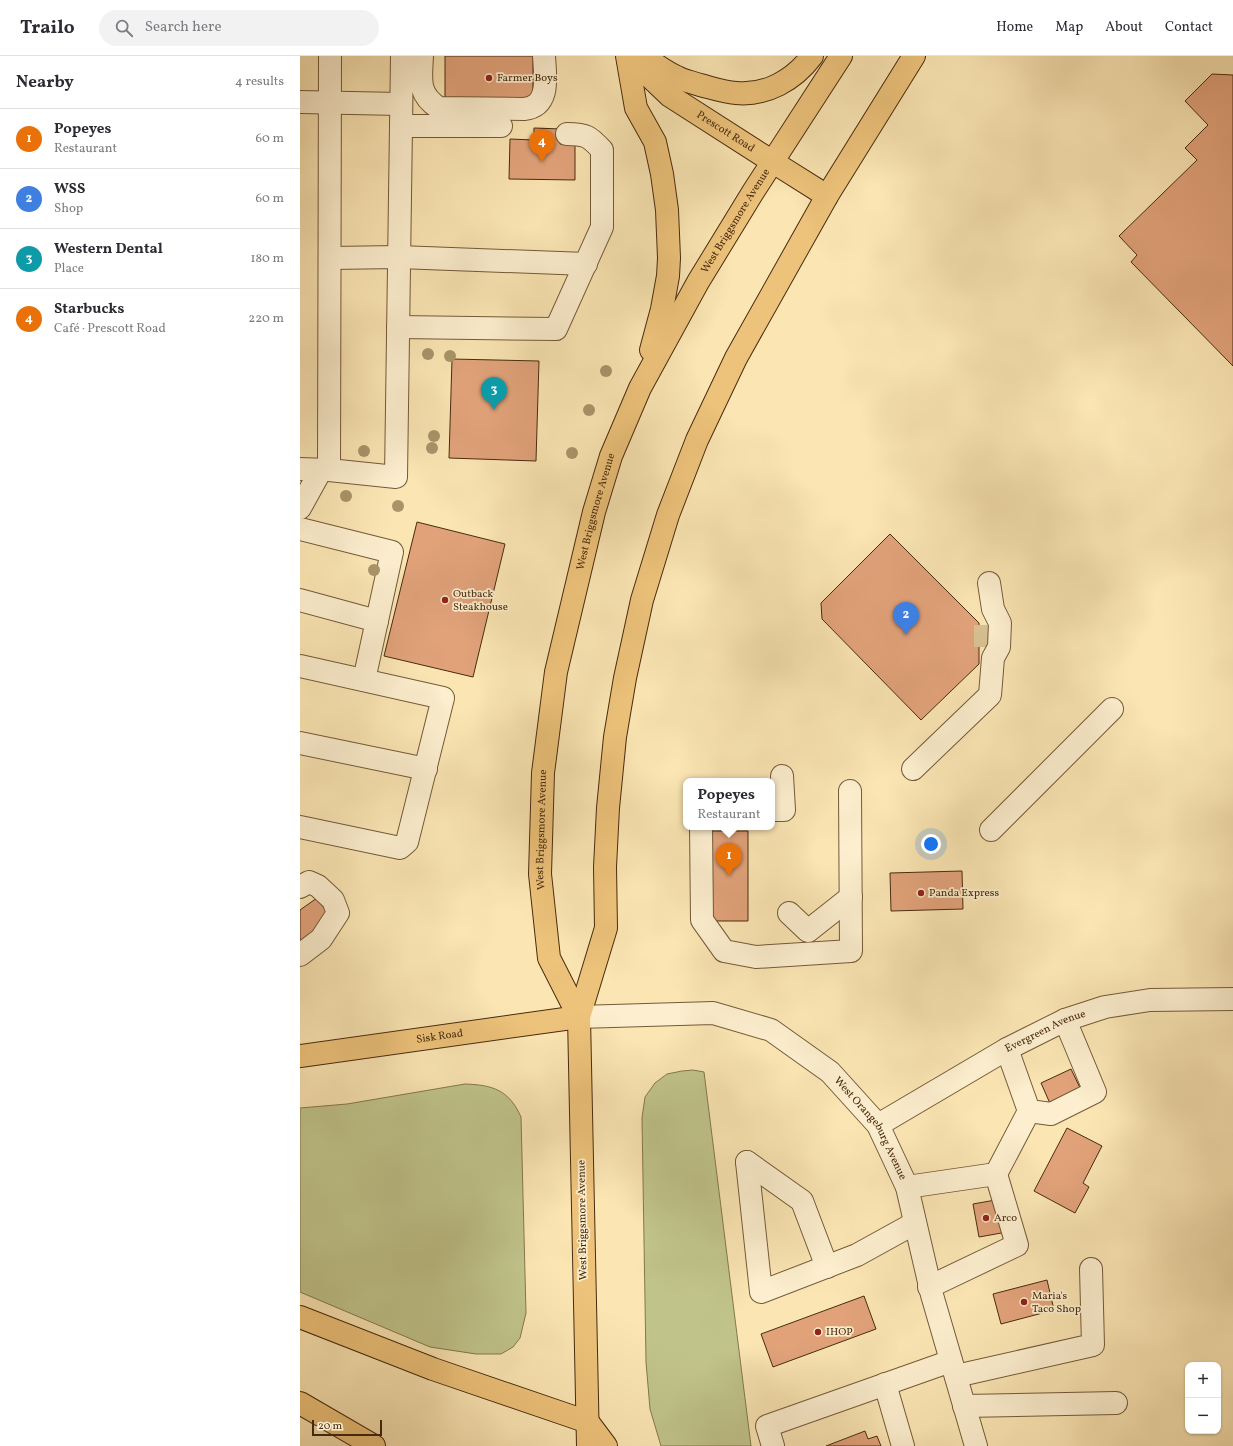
<!DOCTYPE html>
<meta charset="utf-8">
<style>
:root{--surface:#fff;--page:#f2f2f3;--text:#2b2b33;--muted:#7c7c81;--line:#e1e1e2;--accent:#0b8043}
body{margin:0;font-family:Vollkorn,serif;background:var(--page);color:var(--text)}
.controls{position:absolute;right:12px;bottom:12px;display:grid;overflow:hidden;border-radius:8px;box-shadow:0 1px 3px #0004}
.controls button{width:36px;height:36px;display:grid;place-items:center;padding:0;border:0;border-bottom:1px solid var(--line);background:var(--surface);color:var(--text);font:20px sans-serif}
.scale{position:absolute;left:12px;bottom:10px;width:70px;box-sizing:border-box;padding-left:4px;border:2px solid #482b0f;border-top:0;font-size:11px;line-height:14px;white-space:nowrap;color:#482b0f;-webkit-text-stroke:3px #fceece;paint-order:stroke}
.you{position:absolute;left:631px;top:788px;width:14px;height:14px;margin:-10px;border:3px solid #fff;border-radius:50%;background:#1a73e8;box-shadow:0 0 0 6px #1a73e833}
.badge{display:grid;place-items:center;width:26px;height:26px;border-radius:50%;background:var(--accent);color:#fff;font-size:13px;font-weight:700}
.pin{position:absolute;translate:-50% -33px;filter:drop-shadow(0 1px 2px #0008)}
.pin::after{content:'';position:absolute;top:21px;width:14px;height:12px;background:inherit;clip-path:polygon(0 0,100% 0,50% 100%)}
.popup{position:absolute;left:383px;top:722px;width:92px;height:52px;box-sizing:border-box;display:grid;place-content:center;border-radius:8px;background:var(--surface);filter:drop-shadow(0 1px 3px #0005);font-size:13px;white-space:nowrap;color:var(--muted)}
.popup b{font-size:15px;color:var(--text)}
.popup::after{content:'';position:absolute;left:50%;top:100%;margin-left:-8px;border:8px solid transparent;border-top-color:var(--surface)}
.list{margin:0;padding:0;list-style:none}
h2{display:flex;justify-content:space-between;align-items:center;height:52px;margin:0;padding:0 16px;font-size:17px}
h2 small{font-size:13px;font-weight:400;color:var(--muted)}
.list li{display:grid;grid-template-columns:26px 1fr auto;gap:12px;align-items:center;box-sizing:border-box;height:60px;padding:0 16px;border-top:1px solid var(--line)}
.list b{display:block;font-size:15px;white-space:nowrap}
.list p{margin:0;font-size:13px;white-space:nowrap;color:var(--muted)}
.list em{font-size:13px;font-style:normal;color:var(--muted)}
.icon{flex:none;width:22px;height:22px;fill:none;stroke:currentColor;stroke-width:2;stroke-linecap:round;stroke-linejoin:round}
.map{position:relative;flex:none;width:933px;height:1390px;overflow:hidden}
header{display:flex;align-items:center;gap:24px;box-sizing:border-box;height:56px;padding:0 20px;background:var(--surface);border-bottom:1px solid var(--line)}
header strong{font-size:19px}
nav{display:flex;gap:22px;margin-inline-start:auto;font-size:14px}
.search{width:280px;height:36px;background:var(--page);display:flex;align-items:center;gap:10px;box-sizing:border-box;padding:0 14px;border-radius:22px;color:var(--muted);font-size:15px}
main{display:flex}
aside{flex:1;background:var(--surface)}
.map>svg:first-child{display:block}
.green{fill:#c0c48b;stroke:#84784d}
.building{fill:#e1a27a;stroke:#482b0f}
.lines{fill:none;stroke-linecap:round;stroke-linejoin:round}
.minor-tunnel{stroke:#d6c092;stroke-width:22;stroke-dasharray:22 11;stroke-linecap:butt}
.minor-casing{stroke:#745a38;stroke-width:24}
.major-casing{stroke:#482b0f;stroke-width:24}
.highway-casing{stroke:#482b0f;stroke-width:24}
.minor{stroke:#fceece;stroke-width:22}
.major{stroke:#edc27a;stroke-width:22}
.highway{stroke:#edc27a;stroke-width:22}
.tree{fill:#a9946a}
.poi-dot{fill:#8f2418;stroke:#fceece;stroke-width:1.5}
.labels{text-anchor:middle;dominant-baseline:central;stroke-width:3.5;stroke-linejoin:round;paint-order:stroke}
.poi-label{font-size:11px;fill:#482b0f;stroke:#fceece;text-anchor:start}
.street-label{font-size:11px;fill:#482b0f;stroke:#fceece}
</style>
<header>
<strong>Trailo</strong>
<div class="search"><svg class="icon" aria-label="search" viewBox="0 0 24 24"><circle cx="10" cy="10" r="6"/><path d="M15 15l6 6"/></svg>Search here</div>
<nav><a>Home</a><a>Map</a><a>About</a><a>Contact</a></nav>
</header>
<main>
<aside>
<h2>Nearby<small>4 results</small></h2>
<ul class="list">
<li><span class="badge" style="background:#e8710a">1</span><div><b>Popeyes</b><p>Restaurant</p></div><em>60 m</em></li>
<li><span class="badge" style="background:#3f7fe0">2</span><div><b>WSS</b><p>Shop</p></div><em>60 m</em></li>
<li><span class="badge" style="background:#0f9aa8">3</span><div><b>Western Dental</b><p>Place</p></div><em>180 m</em></li>
<li><span class="badge" style="background:#e8710a">4</span><div><b>Starbucks</b><p>Café · Prescott Road</p></div><em>220 m</em></li>
</ul>
</aside>
<div class="map">
<svg width="933" height="1390" viewBox="0 0 933 1390">
<rect width="100%" height="100%" fill="#fae5b3"/>
<filter id="stains"><feTurbulence type="fractalNoise" baseFrequency=".005" numOctaves="4"/><feColorMatrix values="0 0 0 0 .2 0 0 0 0 .09 0 0 0 0 .02 0 0 0 .5 -.17"/></filter>
<radialGradient id="worn" r=".72"><stop offset=".6" stop-color="#630" stop-opacity="0"/><stop offset="1" stop-color="#630" stop-opacity=".3"/></radialGradient>
<!-- green -->
<path class="green" d="M393,1014L404,1016L451,1390H361L350,1353L346,1306L342,1062L345,1041L355,1027L367,1018L382,1015Z
M165,1028C193,1029 209,1034 221,1061L226,1257L220,1282L213,1291L201,1298H176L130,1291L0,1236V1052L47,1048Z"/>
<!-- building -->
<path class="building" d="M145,0H233V44L145,43Z
M912,18L933,19V310L831,206L837,199L819,180L897,104L885,92L908,69L885,45Z
M234,72L261,73L260,88L275,89V124L209,123L210,83L234,84Z
M152,303L239,305L236,405L149,402Z
M117,466L205,488L173,621L84,600Z
M590,478L679,567V608L621,664L522,563L521,547Z
M411,775H448V865H411Z
M662,815L663,853L591,855L590,817Z
M17,842L31,862L0,885V854Z
M771,1013L783,1038L752,1052L741,1027Z
M767,1072L802,1090L783,1127L789,1131L775,1157L734,1135Z
M701,1143L707,1176L679,1181L673,1148Z
M747,1224L754,1254L701,1268L693,1238Z
M564,1240L576,1273L473,1311L461,1278Z
M565,1375L568,1383L577,1380L581,1390H526Z"/>
<g class="lines">
<!-- minor-tunnel -->
<path class="minor-tunnel" d="M685,591V569"/>
<defs>
<g id="minor">
<path d="M122,0C121,23 117,38 139,52L224,53C251,50 245,20 244,0"/>
<path d="M0,46L101,48"/>
<path d="M101,70H201"/>
<path d="M30,202L99,201L286,208"/>
<path d="M98,271L256,273L302,171V94C289,80 286,78 267,78"/>
<path d="M0,413L29,414L96,421L102,0"/>
<path d="M29,414L30,0"/>
<path d="M0,452L21,414"/>
<path d="M0,473L92,496L64,624"/>
<path d="M0,544L77,565"/>
<path d="M0,610L143,642L107,786L100,792L0,771"/>
<path d="M0,687L126,713"/>
<path d="M613,713L690,639L693,602L699,591L700,567L693,553L689,527"/>
<path d="M472,754H484L482,720"/>
<path d="M401,771L402,864L424,895L456,901L551,895L550,735"/>
<path d="M691,774L812,653"/>
<path d="M0,831L9,826L18,830L33,844L38,857L21,883L0,899"/>
<path d="M489,857L508,875L551,841"/>
<path id="s1" d="M279,961L413,957L471,974L530,1016L578,1069L607,1131L632,1239L676,1390"/>
<path d="M707,993L729,1055L751,1058L795,1036L765,964"/>
<path id="s2" d="M578,1069L707,993L765,964L805,951L850,944L933,943"/>
<path d="M447,1106L461,1236L557,1199L615,1167"/>
<path d="M447,1106L502,1145L527,1211"/>
<path d="M607,1131L696,1118L729,1055"/>
<path d="M629,1231L717,1189L696,1118"/>
<path d="M656,1320L793,1289L791,1213"/>
<path d="M585,1328L603,1390"/>
<path d="M664,1350L816,1347"/>
<path d="M473,1390L467,1370L651,1305"/>
</g>
<g id="major">
<path d="M327,0L336,52L355,86L362,118L367,154L369,202L368,220L362,253L351,294"/>
<path id="s3" d="M334,0L349,20L370,40L473,106L527,140"/>
<path d="M343,0C354,7 365,16 377,21C384,25 392,26 400,29C412,32 423,36 436,37C466,40 494,24 512,0"/>
<path id="s4" d="M279,961L249,902L240,818L243,717L256,616L294,456L311,400L340,332L398,226L453,136L541,0"/>
<path id="s5" d="M0,1000L279,961"/>
<path d="M288,1390L279,961L306,872L305,811L308,752L315,681L325,622L342,544L368,459L397,384L436,302L527,140L614,0"/>
</g>
<path id="highway" d="M0,1261L133,1313L288,1366L306,1390
M0,1347L74,1390"/>
</defs>
<!-- minor casing -->
<use href="#minor" class="minor-casing"/>
<!-- major casing -->
<use href="#major" class="major-casing"/>
<!-- highway casing -->
<use href="#highway" class="highway-casing"/>
<!-- minor -->
<use href="#minor" class="minor"/>
<!-- major -->
<use href="#major" class="major"/>
<!-- highway -->
<use href="#highway" class="highway"/>
</g>
<!-- trees -->
<g class="tree">
<circle cx="128" cy="298" r="6"/>
<circle cx="150" cy="300" r="6"/>
<circle cx="306" cy="315" r="6"/>
<circle cx="289" cy="354" r="6"/>
<circle cx="134" cy="380" r="6"/>
<circle cx="132" cy="392" r="6"/>
<circle cx="64" cy="395" r="6"/>
<circle cx="272" cy="397" r="6"/>
<circle cx="46" cy="440" r="6"/>
<circle cx="98" cy="450" r="6"/>
<circle cx="74" cy="514" r="6"/>
</g>
<!-- markers -->
<g class="poi-dot">
<circle cx="189" cy="22" r="4"/>
<circle cx="145" cy="544" r="4"/>
<circle cx="621" cy="837" r="4"/>
<circle cx="686" cy="1162" r="4"/>
<circle cx="724" cy="1246" r="4"/>
<circle cx="518" cy="1276" r="4"/>
</g>
<g class="labels">
<!-- poi labels -->
<g class="poi-label">
<text x="197" y="22">Farmer Boys</text>
<text x="153" y="538">Outback<tspan x="153" dy="13">Steakhouse</tspan></text>
<text x="629" y="837">Panda Express</text>
<text x="694" y="1162">Arco</text>
<text x="732" y="1240">Maria's<tspan x="732" dy="13">Taco Shop</tspan></text>
<text x="526" y="1276">IHOP</text>
</g>
<!-- street labels -->
<g class="street-label">
<text stroke="none"><textPath href="#s3" startOffset="120">Prescott Road</textPath></text>
<text stroke="none"><textPath href="#s4" startOffset="843">West Briggsmore Avenue</textPath></text>
<text stroke="none"><textPath href="#s4" startOffset="519">West Briggsmore Avenue</textPath></text>
<text stroke="none"><textPath href="#s4" startOffset="195">West Briggsmore Avenue</textPath></text>
<text stroke="none"><textPath href="#s2" startOffset="192">Evergreen Avenue</textPath></text>
<text stroke="none"><textPath href="#s5" startOffset="141">Sisk Road</textPath></text>
<text stroke="none"><textPath href="#s1" startOffset="337">West Orangeburg Avenue</textPath></text>
<text transform="translate(283 1164) rotate(-91)">West Briggsmore Avenue</text>
</g>
</g>
<rect width="100%" height="100%" filter="url(#stains)"/>
<rect width="100%" height="100%" fill="url(#worn)"/>
</svg>
<div class="controls">
<button>+</button>
<button>−</button>
</div>
<div class="scale">20 m</div>
<div class="you"></div>
<div class="pin badge" style="left:429px;top:820px;background:#e8710a">1</div>
<div class="popup"><b>Popeyes</b>Restaurant</div>
<div class="pin badge" style="left:606px;top:579px;background:#3f7fe0">2</div>
<div class="pin badge" style="left:194px;top:354px;background:#0f9aa8">3</div>
<div class="pin badge" style="left:242px;top:106px;background:#e8710a">4</div>
</div>
</main>
